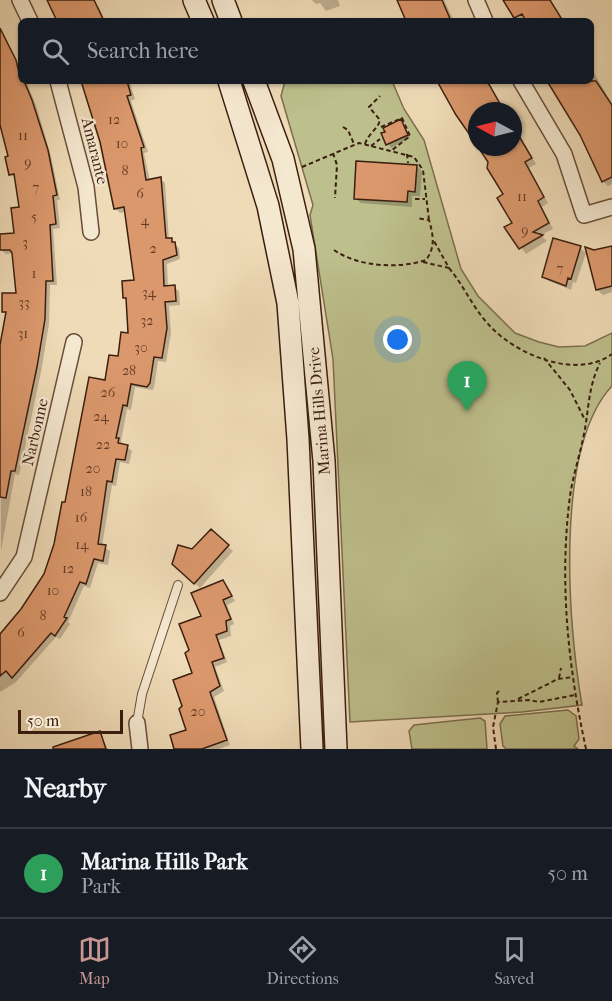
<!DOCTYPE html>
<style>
:root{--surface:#171b24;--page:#20242c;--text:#f1f3f6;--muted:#9ea1a6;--line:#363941;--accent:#c59692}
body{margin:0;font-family:"IM FELL French Canon",serif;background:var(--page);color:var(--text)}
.compass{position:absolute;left:468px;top:102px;width:54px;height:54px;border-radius:50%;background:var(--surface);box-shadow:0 2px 4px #0004;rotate:277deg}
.scale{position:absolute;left:18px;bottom:15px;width:105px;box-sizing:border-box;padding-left:6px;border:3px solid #3b1e0f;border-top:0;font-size:16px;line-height:21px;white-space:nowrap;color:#3b1e0f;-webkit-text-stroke:4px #f5e8d0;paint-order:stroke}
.you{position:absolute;left:398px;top:340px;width:21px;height:21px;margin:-15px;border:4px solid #fff;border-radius:50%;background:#1a73e8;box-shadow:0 0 0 9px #1a73e833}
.badge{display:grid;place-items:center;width:39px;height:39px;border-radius:50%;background:var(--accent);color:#fff;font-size:20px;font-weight:700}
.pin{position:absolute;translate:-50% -50px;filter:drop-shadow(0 2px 3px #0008)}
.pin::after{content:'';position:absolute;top:32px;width:21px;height:18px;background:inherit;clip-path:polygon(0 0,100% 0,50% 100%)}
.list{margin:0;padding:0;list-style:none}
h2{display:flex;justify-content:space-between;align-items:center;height:78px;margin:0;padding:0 24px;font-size:26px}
h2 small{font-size:20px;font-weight:400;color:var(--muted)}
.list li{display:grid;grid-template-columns:39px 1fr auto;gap:18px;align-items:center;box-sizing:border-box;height:90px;padding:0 24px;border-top:2px solid var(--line)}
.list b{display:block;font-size:22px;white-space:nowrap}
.list p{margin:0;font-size:20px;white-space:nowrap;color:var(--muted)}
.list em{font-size:20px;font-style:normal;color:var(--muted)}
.icon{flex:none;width:33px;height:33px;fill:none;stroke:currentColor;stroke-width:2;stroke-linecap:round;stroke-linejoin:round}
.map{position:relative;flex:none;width:612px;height:749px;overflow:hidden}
.search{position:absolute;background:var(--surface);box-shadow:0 2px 4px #0004;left:18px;right:18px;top:18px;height:66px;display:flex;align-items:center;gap:15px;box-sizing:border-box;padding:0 21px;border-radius:9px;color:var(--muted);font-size:22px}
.sheet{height:168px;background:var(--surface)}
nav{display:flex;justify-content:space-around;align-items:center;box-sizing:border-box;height:84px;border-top:2px solid var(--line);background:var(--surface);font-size:16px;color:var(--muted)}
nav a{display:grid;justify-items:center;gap:3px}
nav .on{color:var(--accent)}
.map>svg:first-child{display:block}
.green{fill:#bdbf8c;stroke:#7c6e4e;stroke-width:1.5}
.shadow{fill:#0003}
.building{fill:#db986c;stroke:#3b1e0f;stroke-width:1.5}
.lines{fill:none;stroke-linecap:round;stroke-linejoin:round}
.lane-casing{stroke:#684d39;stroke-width:10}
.street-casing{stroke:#684d39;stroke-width:18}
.secondary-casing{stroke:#3b1e0f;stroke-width:24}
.path{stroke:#3b1e0f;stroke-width:2;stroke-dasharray:4.5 3;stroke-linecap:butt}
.lane{stroke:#f5e8d0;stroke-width:8}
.street{stroke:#f5e8d0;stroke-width:15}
.secondary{stroke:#f5e8d0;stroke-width:21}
.labels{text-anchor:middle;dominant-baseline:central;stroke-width:4.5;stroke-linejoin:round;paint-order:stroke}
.number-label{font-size:14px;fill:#633c26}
.street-label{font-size:16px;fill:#3b1e0f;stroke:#f5e8d0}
</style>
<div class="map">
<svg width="612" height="749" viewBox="0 0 612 749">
<rect width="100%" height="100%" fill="#efdbb7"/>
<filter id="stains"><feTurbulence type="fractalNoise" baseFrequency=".00333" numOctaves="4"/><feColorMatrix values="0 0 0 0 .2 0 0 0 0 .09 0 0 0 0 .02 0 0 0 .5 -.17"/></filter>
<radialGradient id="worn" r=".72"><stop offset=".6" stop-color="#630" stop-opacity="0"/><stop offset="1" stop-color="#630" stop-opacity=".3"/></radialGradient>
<!-- green -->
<path class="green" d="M285,81H392L404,109L424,140L461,269L478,296L515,333L539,342L559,347L585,346L612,333V386C554,448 568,626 582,705L522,712L350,722L333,359L310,215L313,205L281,96Z
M568,710L576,716L579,739L574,746L578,749H506L503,746L500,724L505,716Z
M480,718L485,721L487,749H412L409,731L414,725Z"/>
<!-- shadow -->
<path class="shadow" d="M50,0H90L99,7L105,21H59Z
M312,0H338L340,6L326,11L320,3L316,4Z
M399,0H444L454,21H409Z
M504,0H549L563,21H514Z
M0,28L21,69V81H26L36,105L51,156L60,200H57L60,228L53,229L57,285H50L49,324L41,372L19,475L15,474L1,551L0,348L7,315L3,311L18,295L14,253L6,254L1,250L16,234L21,209L16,178L10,174V157L0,126Z
M591,68L612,104V184L608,186L603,181L582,134L549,81H591Z
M83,81L130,83L135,99L131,101L148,152L144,153L150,181L161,179L165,183L169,240L179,248L180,259L167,264L168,287H174L179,291L180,305L169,306L171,333L166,362L158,361L154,388L152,390L135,387L131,410L127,409L121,442L132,451L129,464L120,462L116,486L112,485L102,546L110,551L108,565L98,563L90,588L84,586L68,622L70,624L60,639L56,637L16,682L0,692V634L22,610L49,564L63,504H66L106,382L130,335L128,301L125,298L136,282L126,212L120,213L115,208L95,119Z
M438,81H486L495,93L506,111H477V144Z
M401,121L410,138L391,148L383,134Z
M513,124L536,164L529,168L548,203L542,207L553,229L541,235L547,241L526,254L506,228L514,223L505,195L479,147H513Z
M417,166L422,172L420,196H412V207L361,203L355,198Z
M612,247V292L603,295L597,290L594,252Z
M580,248L586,253L576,283L573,282L571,290L549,281L544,276Z
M211,531L233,551L200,588L179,570Z
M223,581L235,601L227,605L234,624L230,626L231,636L219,640L227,662L215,667L224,691L214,697L230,745L219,749H176L172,736L188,730L184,707L194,674L190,650L203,617Z
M99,733L108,749H67L66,744Z"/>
<!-- building -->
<path class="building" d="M47,0H94L104,21H57Z
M397,0H442L451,21H406Z
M503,0H550L563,21H526L522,14L514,18Z
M0,28L16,60L21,81H24L32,100L48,150L57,195L53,196L56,224L50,225L53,281H46L45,319L37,367L15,471H11L6,498L0,497V345L6,312H2V293H16L12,253L10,250H0V234L14,233L11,208L19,207L14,174L9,175L5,157L8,156L0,125Z
M81,81H127L131,95L127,96L144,147L141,148L146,180L161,177L166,238H172V242H175L177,255L163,260L164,286L175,285L176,301L165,302L167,328L162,358L154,357L150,383L147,387L131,384L127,406L123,405L116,438H119L118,443L128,445L125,460L116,459L112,482L107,481L98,544L106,545L103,561L94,559L86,584L80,582L64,617L67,618L55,636L51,633L12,678L6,671L0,676V634L21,609L44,574L54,544L62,502H65L89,377L105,380L109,355L118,356L121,332L128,333L126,298H123L122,281L134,280L124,207L114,209L100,142Z
M437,81H486L490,86L500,104L490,111H477V145L456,115Z
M547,81H596L612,105V177L602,182L580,135Z
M401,119L408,135L386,145L381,133L385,132L383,128Z
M513,126L532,158L525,162L544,197L538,201L549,223L533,232L543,235L519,249L504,227L512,223L497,198L503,194L487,168L488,162L478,147H513Z
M356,161L417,165L415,192L408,191L407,202L354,199Z
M553,238L581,246L571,279L568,278L566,286L542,277Z
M612,246V286L596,290L585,247L594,250Z
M211,529L229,545L194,584L172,564L178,545L192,549Z
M223,580L232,596L223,600L231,619L226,621L227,631L216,635L224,658L212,662L220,686L210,692L227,740L202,749H174L170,735L186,730L179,709L182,706L173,680L192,673L185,653L189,650L179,624L201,616L191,593Z
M100,731L106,749H53V747Z"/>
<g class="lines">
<defs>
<path id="lane" d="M137,723L142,694L178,585"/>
<path id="street" d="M20,0L30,21
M476,0L485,21
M58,81L86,187L91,232
M521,81L564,154L584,215L612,207
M0,593L24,557L74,342
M137,723L140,749"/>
<path id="secondary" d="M194,0L203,21
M223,0L231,21
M229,81L268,206L288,303L298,439L312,749
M254,81L283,159L304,249L324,461L336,749"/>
</defs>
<!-- lane casing -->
<use href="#lane" class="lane-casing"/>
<!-- street casing -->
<use href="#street" class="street-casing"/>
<!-- secondary casing -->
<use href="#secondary" class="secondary-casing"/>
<!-- path -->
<path class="path" d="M343,127L348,130L354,144
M381,127L402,118L410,136L391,151
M365,144C368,134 378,129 380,120L369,107L380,96
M371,146L380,139
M333,153L337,165L335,198
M407,154L408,163
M302,167L359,143L414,157L423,170L429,220
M415,199H425
M334,250C358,267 399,269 426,260C436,247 433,234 429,220L417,218
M423,262L449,268L434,241
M449,268C464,286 473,308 489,325C516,355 577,380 612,354
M544,358L570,390L585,420
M559,678L561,668
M518,699L558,679L573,677
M498,702L497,693L501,689
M496,749L493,727L498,702L529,700L539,702L575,695
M586,749C568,666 559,581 570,496C573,475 580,455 584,434C589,409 588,387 600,363"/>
<!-- lane -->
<use href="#lane" class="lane"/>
<!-- street -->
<use href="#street" class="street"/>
<!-- secondary -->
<use href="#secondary" class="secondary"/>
</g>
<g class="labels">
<!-- number labels -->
<g class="number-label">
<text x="114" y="119">12</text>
<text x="23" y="135">11</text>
<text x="122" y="143">10</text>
<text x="28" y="162">9</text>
<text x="125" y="170">8</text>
<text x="36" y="187">7</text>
<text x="140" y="193">6</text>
<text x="522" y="196">11</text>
<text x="34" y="216">5</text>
<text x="145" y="220">4</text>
<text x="525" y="230">9</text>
<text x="25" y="242">3</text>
<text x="153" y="248">2</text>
<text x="560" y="268">7</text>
<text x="34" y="273">1</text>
<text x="149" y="292">34</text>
<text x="24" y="302">33</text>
<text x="147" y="320">32</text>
<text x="23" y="333">31</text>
<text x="141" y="347">30</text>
<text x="129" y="370">28</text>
<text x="108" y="392">26</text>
<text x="101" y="416">24</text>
<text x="103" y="444">22</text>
<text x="93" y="468">20</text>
<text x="86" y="491">18</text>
<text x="81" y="517">16</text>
<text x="82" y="544">14</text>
<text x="68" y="568">12</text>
<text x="53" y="590">10</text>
<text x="43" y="615">8</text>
<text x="21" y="632">6</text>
<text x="198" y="711">20</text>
</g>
<!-- street labels -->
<g class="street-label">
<text transform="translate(95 151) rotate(76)">Amarante</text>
<text transform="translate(319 411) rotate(-95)">Marina Hills Drive</text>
<text transform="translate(35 432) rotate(-77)">Narbonne</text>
</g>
</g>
<rect width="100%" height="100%" filter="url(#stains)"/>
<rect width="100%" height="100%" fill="url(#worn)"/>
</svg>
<svg class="compass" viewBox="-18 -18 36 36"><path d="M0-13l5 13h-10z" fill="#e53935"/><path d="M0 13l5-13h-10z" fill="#9ea1a6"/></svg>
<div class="scale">50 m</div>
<div class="you"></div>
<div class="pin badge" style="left:467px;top:411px;background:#2e9e5b">1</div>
<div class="search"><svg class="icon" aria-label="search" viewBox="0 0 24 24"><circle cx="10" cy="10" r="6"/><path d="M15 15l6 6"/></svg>Search here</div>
</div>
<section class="sheet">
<h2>Nearby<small></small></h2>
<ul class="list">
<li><span class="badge" style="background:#2e9e5b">1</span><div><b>Marina Hills Park</b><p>Park</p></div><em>50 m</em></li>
</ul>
</section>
<nav>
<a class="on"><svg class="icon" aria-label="map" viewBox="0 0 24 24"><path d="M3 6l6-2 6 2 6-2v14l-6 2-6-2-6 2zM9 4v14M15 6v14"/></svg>Map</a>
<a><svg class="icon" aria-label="directions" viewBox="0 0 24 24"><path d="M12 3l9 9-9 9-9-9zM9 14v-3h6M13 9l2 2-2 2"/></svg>Directions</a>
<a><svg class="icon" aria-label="saved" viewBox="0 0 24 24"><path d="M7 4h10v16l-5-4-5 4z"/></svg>Saved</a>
</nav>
